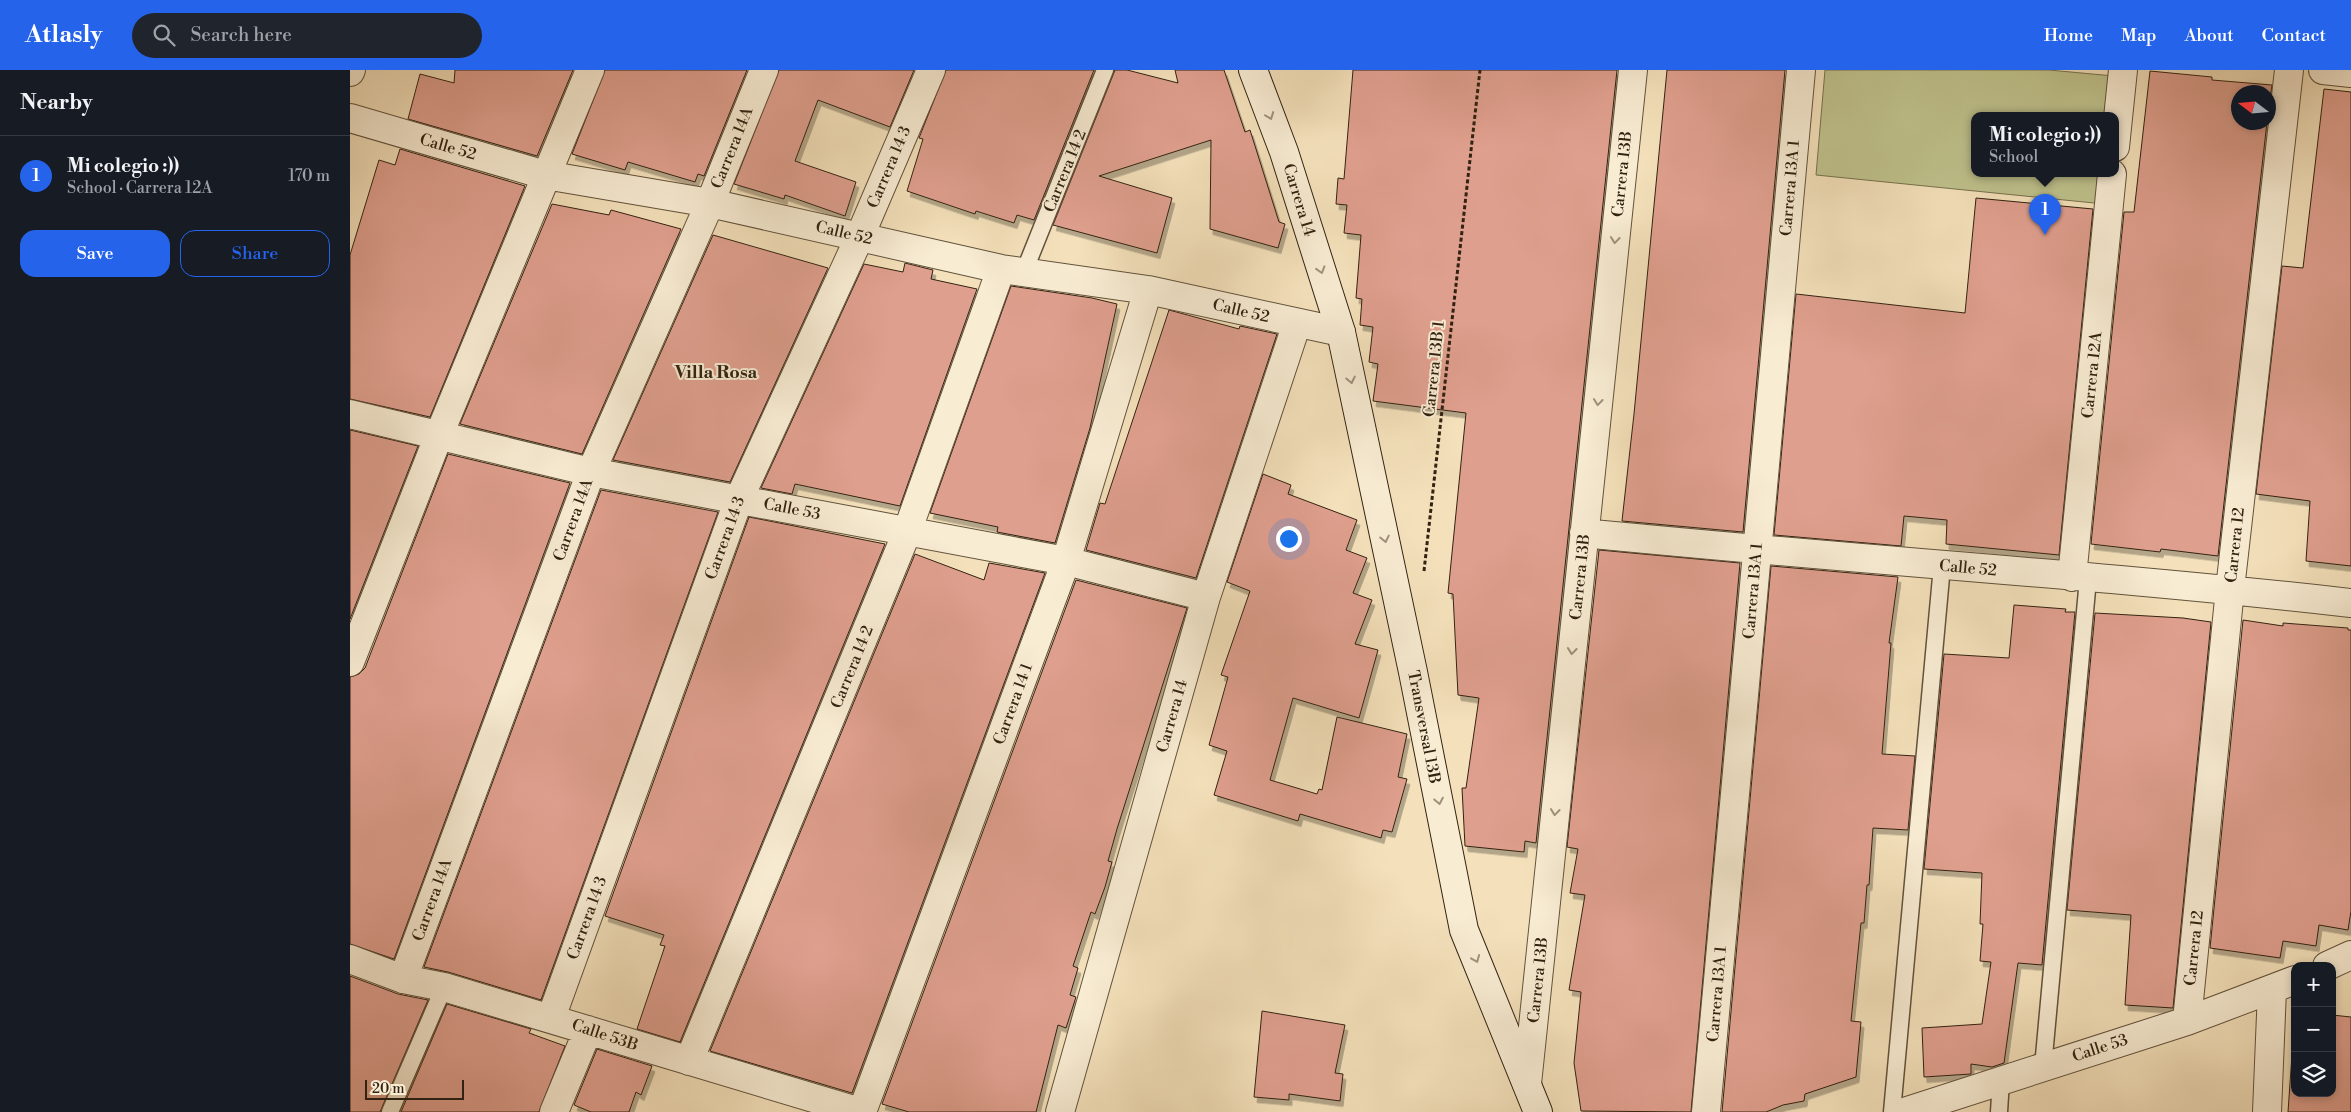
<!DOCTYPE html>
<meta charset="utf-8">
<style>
:root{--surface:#171b24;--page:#20242c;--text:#f1f3f6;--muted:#9ea1a6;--line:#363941;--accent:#2563eb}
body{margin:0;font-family:"Libre Bodoni",serif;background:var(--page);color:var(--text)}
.controls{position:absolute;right:15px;bottom:15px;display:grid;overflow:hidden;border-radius:10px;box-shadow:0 2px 8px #0003}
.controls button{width:45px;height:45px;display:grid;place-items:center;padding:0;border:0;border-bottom:1px solid var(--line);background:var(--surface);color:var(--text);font:25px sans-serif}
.compass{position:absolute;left:1881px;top:15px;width:45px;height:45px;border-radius:50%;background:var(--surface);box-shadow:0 2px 8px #0003;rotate:286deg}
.scale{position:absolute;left:15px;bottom:12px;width:99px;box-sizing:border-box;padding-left:5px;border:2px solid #322211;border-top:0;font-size:14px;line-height:18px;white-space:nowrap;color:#322211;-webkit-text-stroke:4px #f8ecd3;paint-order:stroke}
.you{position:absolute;left:938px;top:468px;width:18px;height:18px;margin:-12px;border:4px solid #fff;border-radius:50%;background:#1a73e8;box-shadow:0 0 0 8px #1a73e833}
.badge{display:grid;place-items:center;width:32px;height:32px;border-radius:50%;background:var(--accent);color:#fff;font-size:16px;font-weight:700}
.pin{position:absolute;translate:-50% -41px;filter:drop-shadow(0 1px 2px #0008)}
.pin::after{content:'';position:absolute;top:26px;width:18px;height:15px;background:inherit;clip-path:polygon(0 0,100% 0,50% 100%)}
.popup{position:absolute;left:1621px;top:42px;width:148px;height:65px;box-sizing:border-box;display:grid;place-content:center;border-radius:10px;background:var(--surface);filter:drop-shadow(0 1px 4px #0005);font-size:16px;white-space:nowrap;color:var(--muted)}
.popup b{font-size:19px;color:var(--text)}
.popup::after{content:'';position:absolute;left:50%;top:100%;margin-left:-10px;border:10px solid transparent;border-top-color:var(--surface)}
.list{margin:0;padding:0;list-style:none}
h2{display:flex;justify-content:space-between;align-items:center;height:65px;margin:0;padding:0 20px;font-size:21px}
h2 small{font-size:16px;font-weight:400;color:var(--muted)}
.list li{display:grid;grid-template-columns:32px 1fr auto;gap:15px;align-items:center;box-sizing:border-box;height:80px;padding:0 20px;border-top:1px solid var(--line)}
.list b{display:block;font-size:19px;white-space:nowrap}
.list p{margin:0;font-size:16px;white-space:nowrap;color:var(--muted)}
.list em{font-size:16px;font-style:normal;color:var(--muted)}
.actions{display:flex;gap:10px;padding:15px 20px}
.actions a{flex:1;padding:11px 0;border:1px solid var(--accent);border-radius:15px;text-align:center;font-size:18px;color:var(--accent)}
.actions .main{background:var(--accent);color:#fff}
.icon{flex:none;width:28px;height:28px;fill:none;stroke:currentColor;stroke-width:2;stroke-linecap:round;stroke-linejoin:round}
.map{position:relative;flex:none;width:2001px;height:1042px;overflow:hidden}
header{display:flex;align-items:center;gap:30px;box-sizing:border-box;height:70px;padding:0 25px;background:var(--accent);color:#fff}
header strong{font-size:24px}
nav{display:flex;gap:28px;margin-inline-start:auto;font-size:18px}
.search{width:350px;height:45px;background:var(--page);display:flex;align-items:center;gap:12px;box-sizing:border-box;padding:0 18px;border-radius:28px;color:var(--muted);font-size:19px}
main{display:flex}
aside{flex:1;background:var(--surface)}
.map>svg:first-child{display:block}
.green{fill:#bfc28d;stroke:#78724f}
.building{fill:#df9f8e;stroke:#322211;filter:url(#shadow)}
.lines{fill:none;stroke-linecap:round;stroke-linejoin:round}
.lane-casing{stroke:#62523c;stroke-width:19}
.street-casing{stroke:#62523c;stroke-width:30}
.secondary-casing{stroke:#322211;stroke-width:30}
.path{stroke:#322211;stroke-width:3;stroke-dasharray:4 2.5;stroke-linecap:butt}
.lane{stroke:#f8ecd3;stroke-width:16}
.street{stroke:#f8ecd3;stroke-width:28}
.secondary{stroke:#f8ecd3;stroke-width:28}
.oneway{stroke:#9f917c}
.labels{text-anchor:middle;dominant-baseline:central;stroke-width:4;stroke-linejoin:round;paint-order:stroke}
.street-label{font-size:16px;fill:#322211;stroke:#f8ecd3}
.neighbourhood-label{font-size:18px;font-weight:bold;fill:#322211;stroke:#f8ecd3}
</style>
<header>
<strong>Atlasly</strong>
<div class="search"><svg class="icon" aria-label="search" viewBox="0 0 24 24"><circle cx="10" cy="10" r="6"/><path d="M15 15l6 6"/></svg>Search here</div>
<nav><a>Home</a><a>Map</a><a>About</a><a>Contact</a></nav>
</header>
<main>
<aside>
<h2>Nearby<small></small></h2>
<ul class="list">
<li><span class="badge">1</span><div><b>Mi colegio :))</b><p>School · Carrera 12A</p></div><em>170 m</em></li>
</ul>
<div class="actions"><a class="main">Save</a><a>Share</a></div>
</aside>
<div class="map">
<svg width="2001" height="1042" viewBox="0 0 2001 1042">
<defs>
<filter id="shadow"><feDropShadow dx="3" dy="5.5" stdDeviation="0" flood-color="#0004"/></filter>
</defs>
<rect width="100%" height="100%" fill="#f4e1bb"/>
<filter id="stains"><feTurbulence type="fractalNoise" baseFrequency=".004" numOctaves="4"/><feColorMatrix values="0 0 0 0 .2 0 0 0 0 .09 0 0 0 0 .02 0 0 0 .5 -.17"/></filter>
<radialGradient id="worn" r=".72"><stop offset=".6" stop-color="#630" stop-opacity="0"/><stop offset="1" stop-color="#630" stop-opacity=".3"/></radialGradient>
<!-- green -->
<path class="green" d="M1475,0H1699L1764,6L1761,46H1625V104H1756L1754,134L1466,105Z"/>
<!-- building -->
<path class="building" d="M105,0H223L187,86L58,49L70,4L104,13Z
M255,0H397L354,106L348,104L345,112L278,92L275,100L222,84Z
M429,0H564L540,57L468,30L445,91L506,112L495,146L435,125L434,129L384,114Z
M596,0H744L684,150L667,145L664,153L626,141L625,144L557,121L573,69L569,68Z
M765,0H777L828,13L825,0H874L895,62L900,60L929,152L935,154L928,178L860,159L861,70L749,106L822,128L807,183L703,155Z
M1003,0H1267L1186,773L1175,771L1174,782L1115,776L1112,718H1116L1129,628L1108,625L1103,524L1098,523L1116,343L1023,331L1028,294L1019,292L1023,257L1010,255L1012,229L1006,228L1011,165L994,163L997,135L986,134L988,108L994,109Z
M1317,0H1435L1393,462L1272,451L1284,344Z
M1800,1L1862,7V10L1922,15L1918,42V22H1888V52H1917L1868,486L1811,479L1810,482L1741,474L1774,142H1784Z
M1974,19L2001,22V496L1956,491L1960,431L1906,424L1932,196L1953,198Z
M50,79L175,116L80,347L0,329V185L29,90L45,95Z
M1626,128L1743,139L1709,485L1596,474L1597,450L1554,446L1551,476L1424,465L1446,224L1615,243Z
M202,134L259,145L261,140L331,159L232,384L110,354Z
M363,165L478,198L380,412L263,390Z
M555,193L583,200L581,209L627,219L550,436L445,414L442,424L411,418L514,194L553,202Z
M661,216L742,228L767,234L740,358L705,473L647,462L648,457L580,443Z
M819,240L889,259L890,256L927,264L846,508L736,480L750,433L755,434Z
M0,360L68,376L0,549Z
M98,384L220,413L44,889L0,874V607L9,604L15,598Z
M913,404L941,415L938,424L1007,450L996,480L1017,488L1003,523L1022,530L1005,574L1028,580L1009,648L943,628L920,710L967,724L969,719L972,720L987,647L1057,664L1048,707L1057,709L1042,762L1033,760L1031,768L950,744L948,751L864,725L877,681L859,675L878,607L871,605L900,521L877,512Z
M251,420L368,442L191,930L98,902L74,897Z
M399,447L535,474L330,972L287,959L315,876L310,875L314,865L255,846Z
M1249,480L1390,493L1341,1042L1231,1041L1224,993L1231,922L1219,920L1235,825L1220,823L1228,779L1217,777Z
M565,484L634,510L639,493L695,503L502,1023L360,981Z
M1421,496L1548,507L1539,573H1541L1532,684L1565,686L1558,760L1523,758L1519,815H1517L1514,853H1511L1501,951L1511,952L1506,1007L1455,1024L1454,1031L1433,1035L1416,1042H1372Z
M726,510L837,538L767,759L758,791L762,792L755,817L745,844L741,842L723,896L728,898L720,925L726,927L716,958L708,955L686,1042H559L532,1034Z
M1664,535L1716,539L1715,542H1725L1692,895L1668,893L1654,993L1642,997L1621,994V1004L1574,1007L1572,958L1632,954L1641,892L1630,891L1633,854H1630L1632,803L1574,799L1594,584L1659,588Z
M1745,543L1833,548L1861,552L1823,938L1775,935L1781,845L1717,840Z
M1893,550L1933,556V553L1998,558V560H2001V841L1998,860L1969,855L1966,876L1933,871L1930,888L1860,878Z
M0,906L48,924L78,930L30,1042H0Z
M97,934L181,959L179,963L215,976L189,1042H51Z
M912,941L995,955L985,1003L993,1004L990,1031L939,1024V1030L904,1027Z
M1945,942V1023H1982V945L2001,947V1042H1938Z
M247,979L302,996L291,1025L286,1022L279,1042H241L224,1035Z"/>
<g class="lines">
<defs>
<path id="lane" d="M674,202L755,0
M1693,997L1738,509
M40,1042L94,917
M1542,1042L1592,496
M1649,1042L1651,1010"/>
<path id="street" d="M1973,0L2001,3
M0,2L1,0
M0,48L195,105L360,133L651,199L798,220L991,262
M1765,77L1773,0
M0,344L241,402L716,491L856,527
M1234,463C1490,489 1746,504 2001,533
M1722,507L1762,104
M0,592L89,365L240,0
M0,889L53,909L94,917L510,1042
M1977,896L2001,885
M53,909L241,402L360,133L414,0
M201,948L389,429L510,166L581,0
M1837,951L1880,519L1939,0
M339,991L557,462L651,199
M1177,1014L1283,0
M204,1042L238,960
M512,1042L716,491L798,220
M710,1042L856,527L947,253
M1356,1042L1451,0
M1554,1042L1837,951L1945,910
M1917,1042L1922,920"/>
<path id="secondary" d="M903,0L934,82L991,262L1063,602L1114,860L1188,1042"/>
</defs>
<!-- lane casing -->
<use href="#lane" class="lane-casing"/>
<!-- street casing -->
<use href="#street" class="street-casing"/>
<!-- secondary casing -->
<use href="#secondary" class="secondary-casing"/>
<!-- path -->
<path class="path" d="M1074,501L1130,0"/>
<!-- lane -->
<use href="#lane" class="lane"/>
<!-- street -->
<use href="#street" class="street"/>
<!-- secondary -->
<use href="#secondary" class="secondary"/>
</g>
<!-- one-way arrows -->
<defs><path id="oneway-chevron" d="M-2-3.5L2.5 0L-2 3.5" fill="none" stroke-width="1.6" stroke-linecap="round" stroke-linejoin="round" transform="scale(1.25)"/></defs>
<g class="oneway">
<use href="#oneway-chevron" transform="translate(920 46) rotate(69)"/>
<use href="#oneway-chevron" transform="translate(1265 170) rotate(96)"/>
<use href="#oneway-chevron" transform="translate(971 200) rotate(73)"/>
<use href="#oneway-chevron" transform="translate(1001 310) rotate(78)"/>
<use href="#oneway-chevron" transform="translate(1248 332) rotate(96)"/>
<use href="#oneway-chevron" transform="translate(1035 469) rotate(78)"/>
<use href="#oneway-chevron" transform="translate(1222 581) rotate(96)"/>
<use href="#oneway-chevron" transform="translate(1089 731) rotate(79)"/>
<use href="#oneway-chevron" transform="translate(1205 742) rotate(96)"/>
<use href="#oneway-chevron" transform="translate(1126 889) rotate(68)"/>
</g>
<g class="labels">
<!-- street labels -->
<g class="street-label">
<text transform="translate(98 77) rotate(16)">Calle 52</text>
<text transform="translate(382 78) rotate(-68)">Carrera 14A</text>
<text transform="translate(539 97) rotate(-67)">Carrera 14 3</text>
<text transform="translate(715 101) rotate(-68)">Carrera 14 2</text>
<text transform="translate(1272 104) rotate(-84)">Carrera 13B</text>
<text transform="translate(1440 118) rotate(-85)">Carrera 13A 1</text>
<text transform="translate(949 130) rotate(73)">Carrera 14</text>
<text transform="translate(494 163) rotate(13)">Calle 52</text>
<text transform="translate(891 241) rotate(13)">Calle 52</text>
<text transform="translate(1084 299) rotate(-84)">Carrera 13B 1</text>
<text transform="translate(1742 305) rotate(-84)">Carrera 12A</text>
<text transform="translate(442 439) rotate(11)">Calle 53</text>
<text transform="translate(223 450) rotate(-70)">Carrera 14A</text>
<text transform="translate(375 468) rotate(-70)">Carrera 14 3</text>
<text transform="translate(1885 475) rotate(-84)">Carrera 12</text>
<text transform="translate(1618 498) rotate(5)">Calle 52</text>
<text transform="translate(1230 507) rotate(-84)">Carrera 13B</text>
<text transform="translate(1403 521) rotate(-85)">Carrera 13A 1</text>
<text transform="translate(502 597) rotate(-68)">Carrera 14 2</text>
<text transform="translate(663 634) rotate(-70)">Carrera 14 1</text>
<text transform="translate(822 646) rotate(-74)">Carrera 14</text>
<text transform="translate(1074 657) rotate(79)">Transversal 13B</text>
<text transform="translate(82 830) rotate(-70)">Carrera 14A</text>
<text transform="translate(237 848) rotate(-70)">Carrera 14 3</text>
<text transform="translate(1844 878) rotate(-84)">Carrera 12</text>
<text transform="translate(1188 910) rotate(-84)">Carrera 13B</text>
<text transform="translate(1367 924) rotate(-85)">Carrera 13A 1</text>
<text transform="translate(255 965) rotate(18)">Calle 53B</text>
<text transform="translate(1750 978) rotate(-18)">Calle 53</text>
</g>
<!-- neighbourhood labels -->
<g class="neighbourhood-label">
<text x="366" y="302">Villa Rosa</text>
</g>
</g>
<rect width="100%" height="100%" filter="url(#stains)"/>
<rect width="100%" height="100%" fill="url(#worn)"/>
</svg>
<div class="controls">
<button>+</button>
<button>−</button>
<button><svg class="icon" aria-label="layers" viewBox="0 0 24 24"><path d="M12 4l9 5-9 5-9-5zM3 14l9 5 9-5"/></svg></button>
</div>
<svg class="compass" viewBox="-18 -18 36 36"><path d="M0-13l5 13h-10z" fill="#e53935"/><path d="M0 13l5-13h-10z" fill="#9ea1a6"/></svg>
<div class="scale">20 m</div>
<div class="you"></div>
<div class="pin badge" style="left:1695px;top:165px">1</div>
<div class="popup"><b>Mi colegio :))</b>School</div>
</div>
</main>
